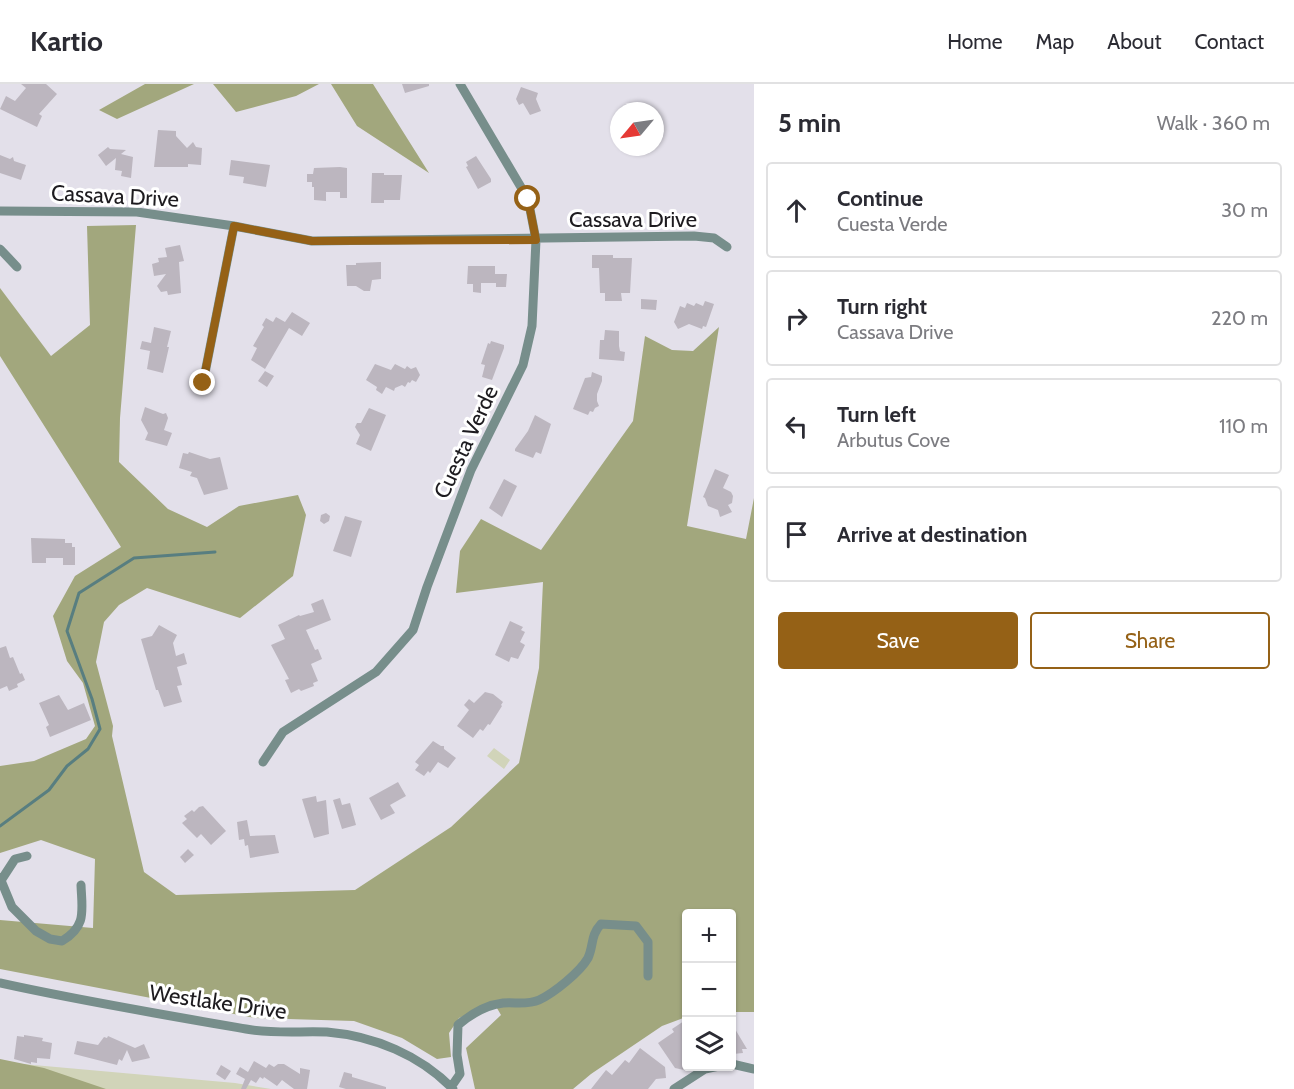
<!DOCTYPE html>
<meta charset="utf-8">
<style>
:root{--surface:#fff;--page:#f7f7f7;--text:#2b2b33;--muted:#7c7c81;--line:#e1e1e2;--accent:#956116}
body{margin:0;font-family:Cabin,sans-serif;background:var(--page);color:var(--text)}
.controls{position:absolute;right:18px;bottom:18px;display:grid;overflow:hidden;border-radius:6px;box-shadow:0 2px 4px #0004}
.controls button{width:54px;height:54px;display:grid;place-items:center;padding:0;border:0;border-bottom:2px solid var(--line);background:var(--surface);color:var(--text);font:30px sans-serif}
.compass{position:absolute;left:610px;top:18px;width:54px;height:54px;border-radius:50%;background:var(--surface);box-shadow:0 2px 4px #0004;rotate:241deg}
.stop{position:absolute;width:18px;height:18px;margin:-14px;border:4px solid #956116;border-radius:50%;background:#fff}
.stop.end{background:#956116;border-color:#fff;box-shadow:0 2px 6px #0008}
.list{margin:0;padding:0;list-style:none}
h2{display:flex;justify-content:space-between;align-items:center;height:78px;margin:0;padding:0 24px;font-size:26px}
h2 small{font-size:20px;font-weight:400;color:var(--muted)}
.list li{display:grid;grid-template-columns:39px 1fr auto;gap:18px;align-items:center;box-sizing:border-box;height:96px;margin:0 12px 12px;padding:0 12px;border:2px solid var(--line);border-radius:6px}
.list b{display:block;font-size:22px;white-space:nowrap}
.list p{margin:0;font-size:20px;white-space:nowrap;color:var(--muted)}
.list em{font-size:20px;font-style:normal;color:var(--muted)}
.actions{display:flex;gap:12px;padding:18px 24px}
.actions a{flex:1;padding:14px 0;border:2px solid var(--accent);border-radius:6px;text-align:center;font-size:21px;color:var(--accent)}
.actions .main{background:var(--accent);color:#fff}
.icon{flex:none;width:33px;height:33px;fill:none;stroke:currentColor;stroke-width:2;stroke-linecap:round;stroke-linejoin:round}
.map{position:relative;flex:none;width:754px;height:1005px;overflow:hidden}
header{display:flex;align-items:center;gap:36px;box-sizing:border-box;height:84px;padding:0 30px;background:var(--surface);border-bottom:2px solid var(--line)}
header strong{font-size:28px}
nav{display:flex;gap:33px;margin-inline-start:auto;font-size:21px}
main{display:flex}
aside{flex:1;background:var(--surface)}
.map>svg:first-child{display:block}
.green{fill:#d1d4b9}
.forest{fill:#a2a77d}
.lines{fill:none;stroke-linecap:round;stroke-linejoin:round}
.stream{stroke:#587e80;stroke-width:3}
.building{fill:#bcb6bf}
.minor{stroke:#778e8b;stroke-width:9}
.route{stroke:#956116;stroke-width:8}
.labels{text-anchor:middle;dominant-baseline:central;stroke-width:6;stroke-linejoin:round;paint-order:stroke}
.street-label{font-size:22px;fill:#1d1b1f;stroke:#fff}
</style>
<header>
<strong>Kartio</strong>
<nav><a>Home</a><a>Map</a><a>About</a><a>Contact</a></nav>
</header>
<main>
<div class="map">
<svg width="754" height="1005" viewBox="0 0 754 1005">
<rect width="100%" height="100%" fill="#e3e0ea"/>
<!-- green -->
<path class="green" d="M494,664L510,676L504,685L487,672Z
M0,978L235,999L271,1005H0Z"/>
<!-- forest -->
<path class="forest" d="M145,0H194L117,35L99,26Z
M213,0H319L296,12L236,28Z
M331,0H373L429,89L357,42Z
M136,141L120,334L119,378L168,425L207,443L239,422L298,411L306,431L293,492L240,534L147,504L119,521L104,538L96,578L113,642L112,652L144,788L176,811L355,806L451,743L519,679L539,584L543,498L456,509L460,467L481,435L541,466L633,337L645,252L672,266L693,267L719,243L687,442L746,455L754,414V928H732V830H686V933L662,942L591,990L573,1005H475L466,964L501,931L494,919L459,934L449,949L451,973L437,975L402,954L354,937L255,934L0,885V836L93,844L95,775L41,756L0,769V682L34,677L86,655L95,642L83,599L67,577L53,532L75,492L121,463L0,272V204L51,272L90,241L87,142Z
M0,975L44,984L106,1005H0Z"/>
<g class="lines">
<!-- stream -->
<path class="stream" d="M0,742L49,706L67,682L88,665L100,645L92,615L67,547L79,509L134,474L215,468"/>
</g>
<!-- building -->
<path class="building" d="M21,0H46L57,10L39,30L42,32L37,43L0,25L6,12L15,17L26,4Z
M402,0H429V2L405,9Z
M521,3L538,9L536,15L541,27L530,31L523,19L519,21L516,15Z
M158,46L176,47V52L187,64L193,58L196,63L202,64L201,81L188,80V83H154Z
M108,63L110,65L126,66L121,70L133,73L131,94L121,92L122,87L115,86L116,74L106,82L98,71Z
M0,71L10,75L13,73L14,77L26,81L21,96L0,89Z
M476,72L491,95V98L478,105L466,83L468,82L466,78Z
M231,76L270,81L266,103L243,99L244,93L229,91Z
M340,83L347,84V114H340V108H326V117L314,116V103H312V98H307V90H313L314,84Z
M372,89H384V91H402L400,116H384V119H371Z
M180,161L184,177L179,178L181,209L168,211L167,207L161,208L157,202L166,190L154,192L152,180L159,178L158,174L167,173L165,164Z
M592,171H613V174H632L630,209H621L622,217H605V209H600L599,184H592Z
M381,178V195L372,196L370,207H364L356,202H347L346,181H356V179Z
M468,182H495V190H507L506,203H496V199H481V209L473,208V200H467Z
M641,215L657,216L656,226L641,225Z
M705,217L714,220L706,243L703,242L702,245L689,240L678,245L674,238L680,222L685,224L687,219L694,222L696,219L703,222Z
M292,228L310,239L302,252L289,244L265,285L251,276L257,264L253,262L264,243L262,241L266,234L273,238L276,233L285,238Z
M154,243L171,247L167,263H169L163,289L147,285L150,267L140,265L142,257L151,259Z
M605,246L619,247V262L620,267L625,268L624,277L599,275L600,256H604Z
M491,257L504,261V264L492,296L482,293L485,281L481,280L488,259L490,260Z
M375,280L391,286L395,280L405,285L407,282L411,285L416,283L420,291L416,298L412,296L410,299L408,298L405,303L402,301L395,304L394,307L386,303L382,310L376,306L377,303L366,296Z
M265,287L274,292L267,303L258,297Z
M592,288L602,292V297L597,310V317L599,322L595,324L593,328L590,327L588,331L573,325L585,294L591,293Z
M145,323L163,330L166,329L168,334L164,346L172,349L167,362L145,356L148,349L141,336Z
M369,324L386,331L371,367L356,360L360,351L355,343L357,339H361Z
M535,331L551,340L541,370L536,368L533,374L515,367V365L528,347Z
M189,368L210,375L220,373L228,405L204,411L197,394L190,392L192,388L179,384L183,369L188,370Z
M715,385L729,391L723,404L731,408L733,412L732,419L728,421L732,428L720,433L718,426L708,422L705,414L703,413Z
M504,395L517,402L502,433L489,424Z
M326,429L330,432L329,437L324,440L320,437L321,431Z
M345,432L362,437L351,473L333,467Z
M31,454L65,455V459H72V463H75V481H63V474H46V479H32Z
M323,515L331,536L306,546L315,566L318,565L322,575L311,580L318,597L313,599L314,602L301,607L299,605L291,609L285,596L289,595L271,561L285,555L278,541L299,531L300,532L314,528L311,520Z
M510,537L523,543L521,546L525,548L520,558L525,561L518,575L511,573L509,578L495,571Z
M159,541L177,551L173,559L176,572L184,569L187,580L177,583L182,601L177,602L182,618L164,623L158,606H156L141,555L152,552Z
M6,562L10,574L13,573L20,590L22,589L25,596L17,600L18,603L9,607L7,602L0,605V564Z
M485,608L493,610L503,618L501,621L502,622L490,641L488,640L483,647L480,645L473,654L457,642L469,626L464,621L469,615L474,619Z
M59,611L68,626L84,619L91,636L50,653L46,643L49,641L39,619Z
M433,657L441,662H444V665L456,674L448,684L438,678L430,689L428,687L424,692L415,686L419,681L415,678Z
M398,698L406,712L390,721L395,729L381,736L369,714Z
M316,712L317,718L326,716L329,750L314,754L302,715Z
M340,714L342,721L350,719L356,741L342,745L333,716Z
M203,722L226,747L211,761L201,750L197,754L182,739L187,735L184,732L192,726L194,728L199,723Z
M247,736L250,752L275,751L279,769L250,774L248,761L245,762L244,755L239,756L237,738Z
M188,765L194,771L185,779L180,773Z
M687,935V974L684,986L675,984L658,959L674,948L672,945Z
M732,940L747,965H742L743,969L733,970Z
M24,951L43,954L42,957L52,959L50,975L37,974V979L31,978V980L14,975L17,952L24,953Z
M108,952L135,964L144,960L150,974L132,978L127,966L122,977L119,975L117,981L74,970L77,957L98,961L104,953L107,954Z
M640,964L665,983L666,994L656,995L648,1005H591L606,986L612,991L625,976L629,979Z
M254,977L266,984L269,980L274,983L278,980H284L300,990V984L310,986L307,1005H294L282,996L277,1002L264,993L263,995L260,993L256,999L251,996L246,1005H241L245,995L236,990L240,983L248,988Z
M221,981L231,987L225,996L216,990Z
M344,988L352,990V993L386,1003V1005H346L339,1003Z"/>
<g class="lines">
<!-- minor -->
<path class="minor" d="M0,127L137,128L234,142L312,157L694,152L714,154L727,163
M0,165L17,183
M203,299L234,142
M263,678L283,648L376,588L413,546L427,503L471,386L523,281L532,242L536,156L528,115L460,0
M0,794L12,823L36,847L50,855L62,857C87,842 82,827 81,801
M2,795L15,775L27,772
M0,899C81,917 164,931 246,945C273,950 300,947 327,948C374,952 420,971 453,1005
M732,980L754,985
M451,1003L460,990L457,971L458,941C471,930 486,921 503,919C515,918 528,921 539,916C554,909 580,888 588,874C594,861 590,852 601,840L636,842L648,858V892
M674,1005L705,985L719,982"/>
</g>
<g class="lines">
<!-- route -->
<path class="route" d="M203,299L234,142L312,157L536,156L528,115"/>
</g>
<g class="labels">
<!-- street labels -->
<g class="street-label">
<text transform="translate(115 112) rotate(3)">Cassava Drive</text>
<text x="633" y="135">Cassava Drive</text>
<text transform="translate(466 358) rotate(-65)">Cuesta Verde</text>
<text transform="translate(218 918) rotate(8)">Westlake Drive</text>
</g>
</g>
</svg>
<div class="controls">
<button>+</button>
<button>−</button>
<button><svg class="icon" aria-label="layers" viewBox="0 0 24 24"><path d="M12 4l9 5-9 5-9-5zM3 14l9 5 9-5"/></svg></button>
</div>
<svg class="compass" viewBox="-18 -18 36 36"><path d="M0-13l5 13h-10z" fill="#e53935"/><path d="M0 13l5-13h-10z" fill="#7c7c81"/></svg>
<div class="stop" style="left:528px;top:115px"></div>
<div class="stop end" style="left:203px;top:299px"></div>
</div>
<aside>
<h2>5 min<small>Walk · 360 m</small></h2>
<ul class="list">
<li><svg class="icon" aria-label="ahead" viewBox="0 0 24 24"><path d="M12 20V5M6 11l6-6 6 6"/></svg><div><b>Continue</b><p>Cuesta Verde</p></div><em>30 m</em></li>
<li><svg class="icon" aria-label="right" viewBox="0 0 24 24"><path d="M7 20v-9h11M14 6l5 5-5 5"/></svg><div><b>Turn right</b><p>Cassava Drive</p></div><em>220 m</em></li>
<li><svg class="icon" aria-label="left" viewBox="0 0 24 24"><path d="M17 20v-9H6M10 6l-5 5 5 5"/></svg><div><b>Turn left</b><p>Arbutus Cove</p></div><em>110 m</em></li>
<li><svg class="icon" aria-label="arrive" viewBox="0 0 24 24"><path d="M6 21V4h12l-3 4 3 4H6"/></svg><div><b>Arrive at destination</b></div></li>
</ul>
<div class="actions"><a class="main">Save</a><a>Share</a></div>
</aside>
</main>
